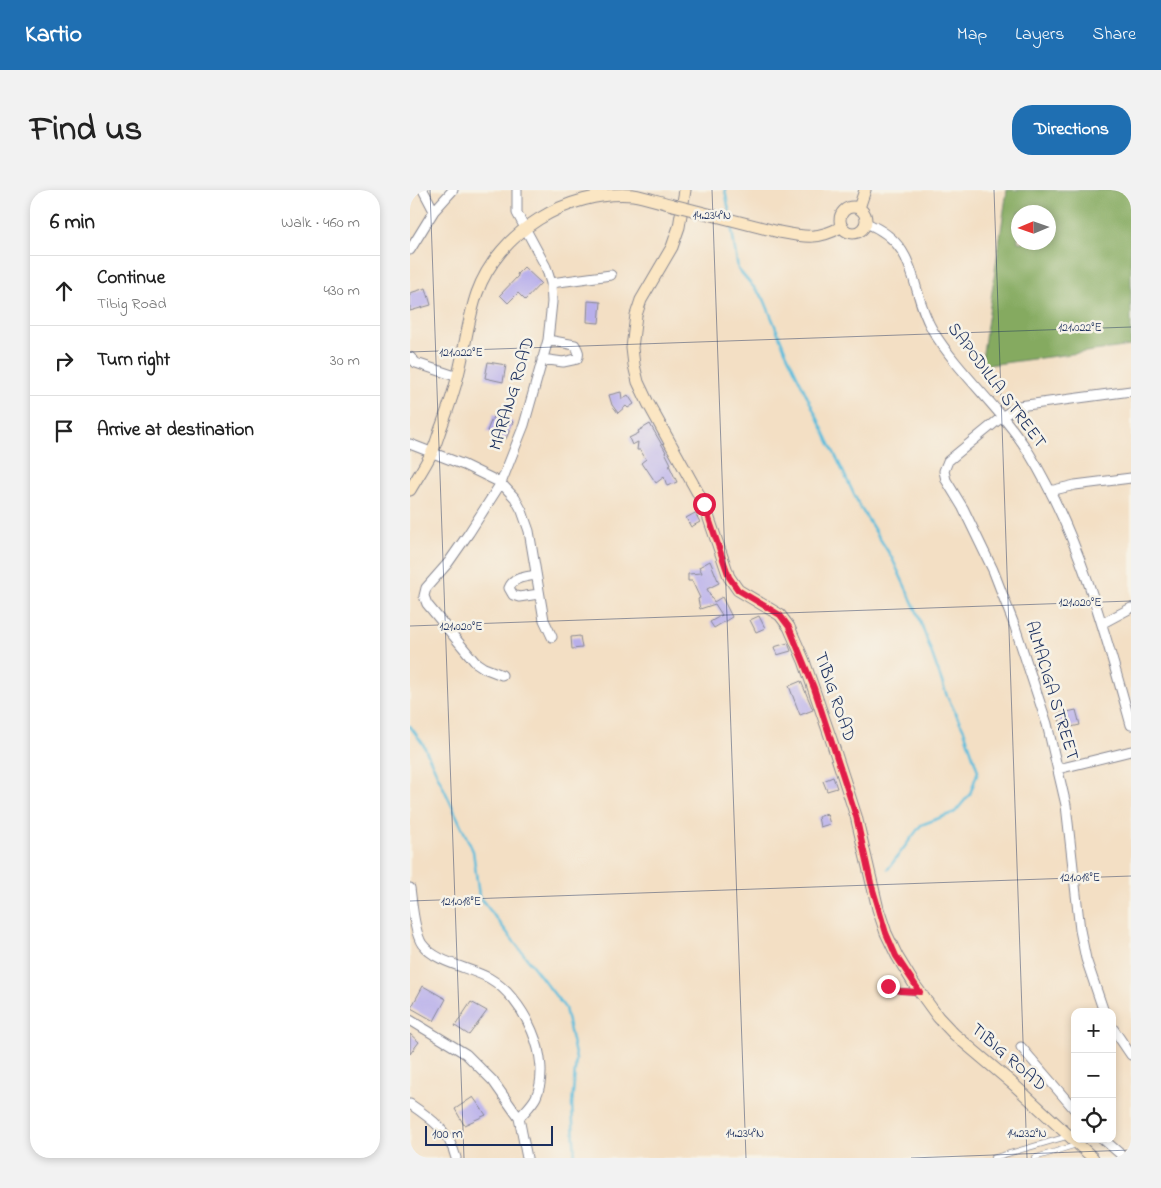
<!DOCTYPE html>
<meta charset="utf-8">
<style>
:root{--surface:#fff;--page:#f2f2f2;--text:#222;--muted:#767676;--line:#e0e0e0;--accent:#1f6fb2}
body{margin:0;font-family:"Indie Flower",sans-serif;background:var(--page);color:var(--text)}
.controls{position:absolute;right:15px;bottom:15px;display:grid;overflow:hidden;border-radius:10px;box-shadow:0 2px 8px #0003}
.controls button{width:45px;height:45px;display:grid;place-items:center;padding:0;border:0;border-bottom:1px solid var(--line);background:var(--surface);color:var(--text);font:25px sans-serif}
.compass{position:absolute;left:601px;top:15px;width:45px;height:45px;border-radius:50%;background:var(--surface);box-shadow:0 2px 8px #0003;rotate:268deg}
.scale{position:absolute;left:15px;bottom:12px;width:128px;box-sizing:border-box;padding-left:5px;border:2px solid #1b2f5e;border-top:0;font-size:14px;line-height:18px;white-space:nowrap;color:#1b2f5e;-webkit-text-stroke:4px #f7f3e8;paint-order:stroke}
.stop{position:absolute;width:15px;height:15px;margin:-11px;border:4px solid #e11d48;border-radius:50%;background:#fff}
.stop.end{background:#e11d48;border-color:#fff;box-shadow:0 1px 5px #0008}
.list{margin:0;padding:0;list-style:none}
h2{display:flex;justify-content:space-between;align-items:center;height:65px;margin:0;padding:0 20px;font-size:21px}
h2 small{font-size:16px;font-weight:400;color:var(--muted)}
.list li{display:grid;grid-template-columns:32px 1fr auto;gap:15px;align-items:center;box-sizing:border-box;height:70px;padding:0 20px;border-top:1px solid var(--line)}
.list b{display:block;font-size:19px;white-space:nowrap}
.list p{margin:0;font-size:16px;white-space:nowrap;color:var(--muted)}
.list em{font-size:16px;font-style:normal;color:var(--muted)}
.icon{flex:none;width:28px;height:28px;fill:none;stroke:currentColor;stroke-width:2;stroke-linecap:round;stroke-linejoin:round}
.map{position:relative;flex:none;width:721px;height:968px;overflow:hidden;border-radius:20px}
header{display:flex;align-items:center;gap:30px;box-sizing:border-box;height:70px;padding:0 25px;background:var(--accent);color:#fff}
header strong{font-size:24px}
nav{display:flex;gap:28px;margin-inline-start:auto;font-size:18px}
.intro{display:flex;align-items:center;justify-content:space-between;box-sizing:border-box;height:120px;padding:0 30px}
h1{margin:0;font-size:35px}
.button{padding:12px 22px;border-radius:20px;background:var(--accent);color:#fff;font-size:18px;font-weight:700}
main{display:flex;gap:30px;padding:0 30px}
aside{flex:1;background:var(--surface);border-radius:20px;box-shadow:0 2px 8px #0003}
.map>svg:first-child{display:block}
.forest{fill:#85aa60;stroke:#506c5f;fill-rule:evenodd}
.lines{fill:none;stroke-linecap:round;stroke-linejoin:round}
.stream{stroke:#5ebddc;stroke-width:2.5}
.building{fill:#b8afeb}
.lane-casing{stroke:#878791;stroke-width:6}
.street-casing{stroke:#878791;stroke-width:11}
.secondary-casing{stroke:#878791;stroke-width:13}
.lane{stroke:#fff;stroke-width:4.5}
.street{stroke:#fff;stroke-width:9}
.secondary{stroke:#fbe6c3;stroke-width:11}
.secondary-bridge-casing{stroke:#878791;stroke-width:13;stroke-linecap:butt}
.secondary-bridge{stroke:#fbe6c3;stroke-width:11}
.route{stroke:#e11d48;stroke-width:6}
.ticks{fill:none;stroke:#1b2f5e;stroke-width:1;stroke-opacity:0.45}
.labels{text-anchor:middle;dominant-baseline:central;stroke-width:5;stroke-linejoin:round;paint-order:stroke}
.street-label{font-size:18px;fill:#1b2f5e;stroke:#f7f3e8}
.ticks-label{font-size:12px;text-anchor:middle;fill:#1b2f5e;stroke:#f7f3e8;stroke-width:5;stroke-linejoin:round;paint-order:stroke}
</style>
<header>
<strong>Kartio</strong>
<nav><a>Map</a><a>Layers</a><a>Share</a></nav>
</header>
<div class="intro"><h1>Find us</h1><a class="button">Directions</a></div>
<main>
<aside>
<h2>6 min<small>Walk · 460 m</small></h2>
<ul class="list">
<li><svg class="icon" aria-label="ahead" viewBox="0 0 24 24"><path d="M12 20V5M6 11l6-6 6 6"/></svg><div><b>Continue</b><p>Tibig Road</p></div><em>430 m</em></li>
<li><svg class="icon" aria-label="right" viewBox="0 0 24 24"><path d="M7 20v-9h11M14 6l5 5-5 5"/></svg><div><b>Turn right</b></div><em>30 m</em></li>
<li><svg class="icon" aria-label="arrive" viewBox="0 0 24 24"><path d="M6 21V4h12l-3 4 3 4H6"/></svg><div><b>Arrive at destination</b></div></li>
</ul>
</aside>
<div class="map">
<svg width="721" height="968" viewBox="0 0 721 968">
<rect width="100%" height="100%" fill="#f7f3e8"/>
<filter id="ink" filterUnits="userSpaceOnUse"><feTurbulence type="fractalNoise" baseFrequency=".02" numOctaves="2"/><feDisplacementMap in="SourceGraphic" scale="10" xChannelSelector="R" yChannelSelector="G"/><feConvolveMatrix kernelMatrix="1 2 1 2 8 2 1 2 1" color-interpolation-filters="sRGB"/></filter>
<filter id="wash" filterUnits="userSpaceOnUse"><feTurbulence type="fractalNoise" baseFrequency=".0096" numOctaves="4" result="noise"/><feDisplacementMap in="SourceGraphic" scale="20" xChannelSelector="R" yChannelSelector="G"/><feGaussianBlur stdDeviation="1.12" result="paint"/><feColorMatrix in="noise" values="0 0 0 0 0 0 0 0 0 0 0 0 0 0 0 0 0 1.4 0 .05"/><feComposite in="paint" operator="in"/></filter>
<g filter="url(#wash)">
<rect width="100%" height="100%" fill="#f3dfc4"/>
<!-- forest -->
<path class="forest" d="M597,0H721V156L571,176ZM608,22H638V52H608Z"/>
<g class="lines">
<!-- stream -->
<path class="stream" d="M315,0L320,26
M321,34L328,79L354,109L375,160L450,317L482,368L507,422L537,506L554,540L568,581L560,604L545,622L511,635L478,679
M0,536L13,554L63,661L69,706L155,818L166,869L162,915L165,968"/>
</g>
<g id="blocks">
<!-- building -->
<path class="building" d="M114,77L131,93L115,110L108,103L98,113L90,105L108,86L107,84Z
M16,98L21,115L0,121V103Z
M178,111L191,112L189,133L177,132Z
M78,172L96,175L93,192L75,188Z
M211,202L212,209L218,205L224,214L218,218L216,216L208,223L202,215L199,205Z
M84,224L103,232L96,249L77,241Z
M240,234L256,262H255L261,274L259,275L267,292L257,296L254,287L246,293L236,278L235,279L231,273L236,269L230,260H227L228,252L222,255L219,248L229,243L228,241Z
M285,323L290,332L281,337L276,328Z
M300,371L309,393L297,399L304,412L312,407L322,427L304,438L300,432L312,425L305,414L290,419L288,409L290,408L282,391H278V384L292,383L289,377Z
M349,426L355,438L346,442L340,430Z
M170,446L172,458L162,459L161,447Z
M378,453L381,461L367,465L364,457Z
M391,491L403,520L390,525L379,496Z
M666,520L670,535L652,539L648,524Z
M423,587L427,598L417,601L413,591Z
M417,624L420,634L410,637L408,627Z
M13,796L36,809L24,831L1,818Z
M61,812L77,821L59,845L45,836Z
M0,844L9,852L0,864Z
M63,907L76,925L54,935L45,919Z"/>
</g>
</g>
<g filter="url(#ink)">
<use href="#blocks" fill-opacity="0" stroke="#878791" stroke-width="1"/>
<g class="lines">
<defs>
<path id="lane" d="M478,797L491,801L508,802
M583,968L659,946
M624,968L666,955"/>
<path id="street" d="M13,0L24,21
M456,33C511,55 498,99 523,141C550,185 591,218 619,263C669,345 695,442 721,535
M0,60L24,21L43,0
M141,93L201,85
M0,167L6,173L48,187
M132,169L153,172L167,169C170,164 168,160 165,155L138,150
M0,254L54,275L91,293L105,308L112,321L119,341L134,430L142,447
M640,301L665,295L721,288
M126,385C116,387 103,387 99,398L103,405L109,407L129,404
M693,433L721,418
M92,485L74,478L65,472L17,414L14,406L16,398L38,373L59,343L91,293L114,235L138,150L142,112L141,93L136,77L107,23V0
M648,579L721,561
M0,698C2,712 4,742 12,754C26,773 59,777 79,788C114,808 143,869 126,907C122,915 114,922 109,928
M694,822L676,769L670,740L656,615L637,534L605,437L583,380L553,318L536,290L534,281L538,271L593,226L609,216L721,201
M0,830L56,864L83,891L109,928L117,968
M702,837L721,865
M611,857L665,920
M0,914C22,929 39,941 46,968
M693,949L715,968"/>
<path id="secondary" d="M275,0L269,37L262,57L231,110L226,125L222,158L224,175L228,192L238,213L294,314L319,387L328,400L370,425L379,437L394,471L422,552L446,626L468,719L476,743L487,766L504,794L528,827L544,844L602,893L683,968
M430 30a13 13 0 1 1 26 0a13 13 0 1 1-26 0Z
M449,18L455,0
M369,42C394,47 408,50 431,37
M0,300C7,288 15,276 21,264C26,255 28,245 32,235C38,219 44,202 48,185C55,158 58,129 67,103C89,42 157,0 223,5C236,7 250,12 263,15"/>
</defs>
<!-- lane casing -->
<use href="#lane" class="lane-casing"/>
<!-- street casing -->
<use href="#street" class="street-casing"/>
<!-- secondary casing -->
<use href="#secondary" class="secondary-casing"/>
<!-- lane -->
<use href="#lane" class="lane"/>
<!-- street -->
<use href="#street" class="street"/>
<!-- secondary -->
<use href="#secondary" class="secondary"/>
<defs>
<path id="secondary-bridge" d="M263,15L369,42"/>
</defs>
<!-- secondary-bridge casing -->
<use href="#secondary-bridge" class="secondary-bridge-casing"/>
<!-- secondary-bridge -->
<use href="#secondary-bridge" class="secondary-bridge"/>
</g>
</g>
<g class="lines" filter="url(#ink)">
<!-- route -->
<path class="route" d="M294,314L319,387L328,400L370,425L379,437L404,498L446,626L461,693L476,743L486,766L510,802L490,801L478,796"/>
</g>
<!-- ticks -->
<path class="ticks" d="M20,0L54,968M302,0L336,968M584,0L617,968M0,162L721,137M0,436L721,411M0,711L721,686M501,968L721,960"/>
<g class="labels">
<!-- street labels -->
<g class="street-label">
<text transform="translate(586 196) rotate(53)">SAPODILLA STREET</text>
<text transform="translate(103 204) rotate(-73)">MARANG ROAD</text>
<text transform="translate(641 501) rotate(73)">ALMACIGA STREET</text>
<text transform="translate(424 507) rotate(71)">TIBIG ROAD</text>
<text transform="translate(598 868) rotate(41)">TIBIG ROAD</text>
</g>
</g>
<g class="ticks-label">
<text x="302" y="29">14.234°N</text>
<text x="670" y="141">121.022°E</text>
<text x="51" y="166">121.022°E</text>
<text x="670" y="416">121.020°E</text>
<text x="51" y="440">121.020°E</text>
<text x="670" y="691">121.018°E</text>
<text x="51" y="715">121.018°E</text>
<text x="335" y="947">14.234°N</text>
<text x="617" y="947">14.232°N</text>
</g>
</svg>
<div class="controls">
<button>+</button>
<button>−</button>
<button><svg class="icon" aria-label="locate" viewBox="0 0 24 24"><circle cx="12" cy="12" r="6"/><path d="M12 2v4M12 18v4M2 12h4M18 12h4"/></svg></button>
</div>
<svg class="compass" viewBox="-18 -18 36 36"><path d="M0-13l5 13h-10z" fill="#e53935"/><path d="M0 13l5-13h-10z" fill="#767676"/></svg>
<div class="scale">100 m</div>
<div class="stop" style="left:294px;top:314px"></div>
<div class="stop end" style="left:478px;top:796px"></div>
</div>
</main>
